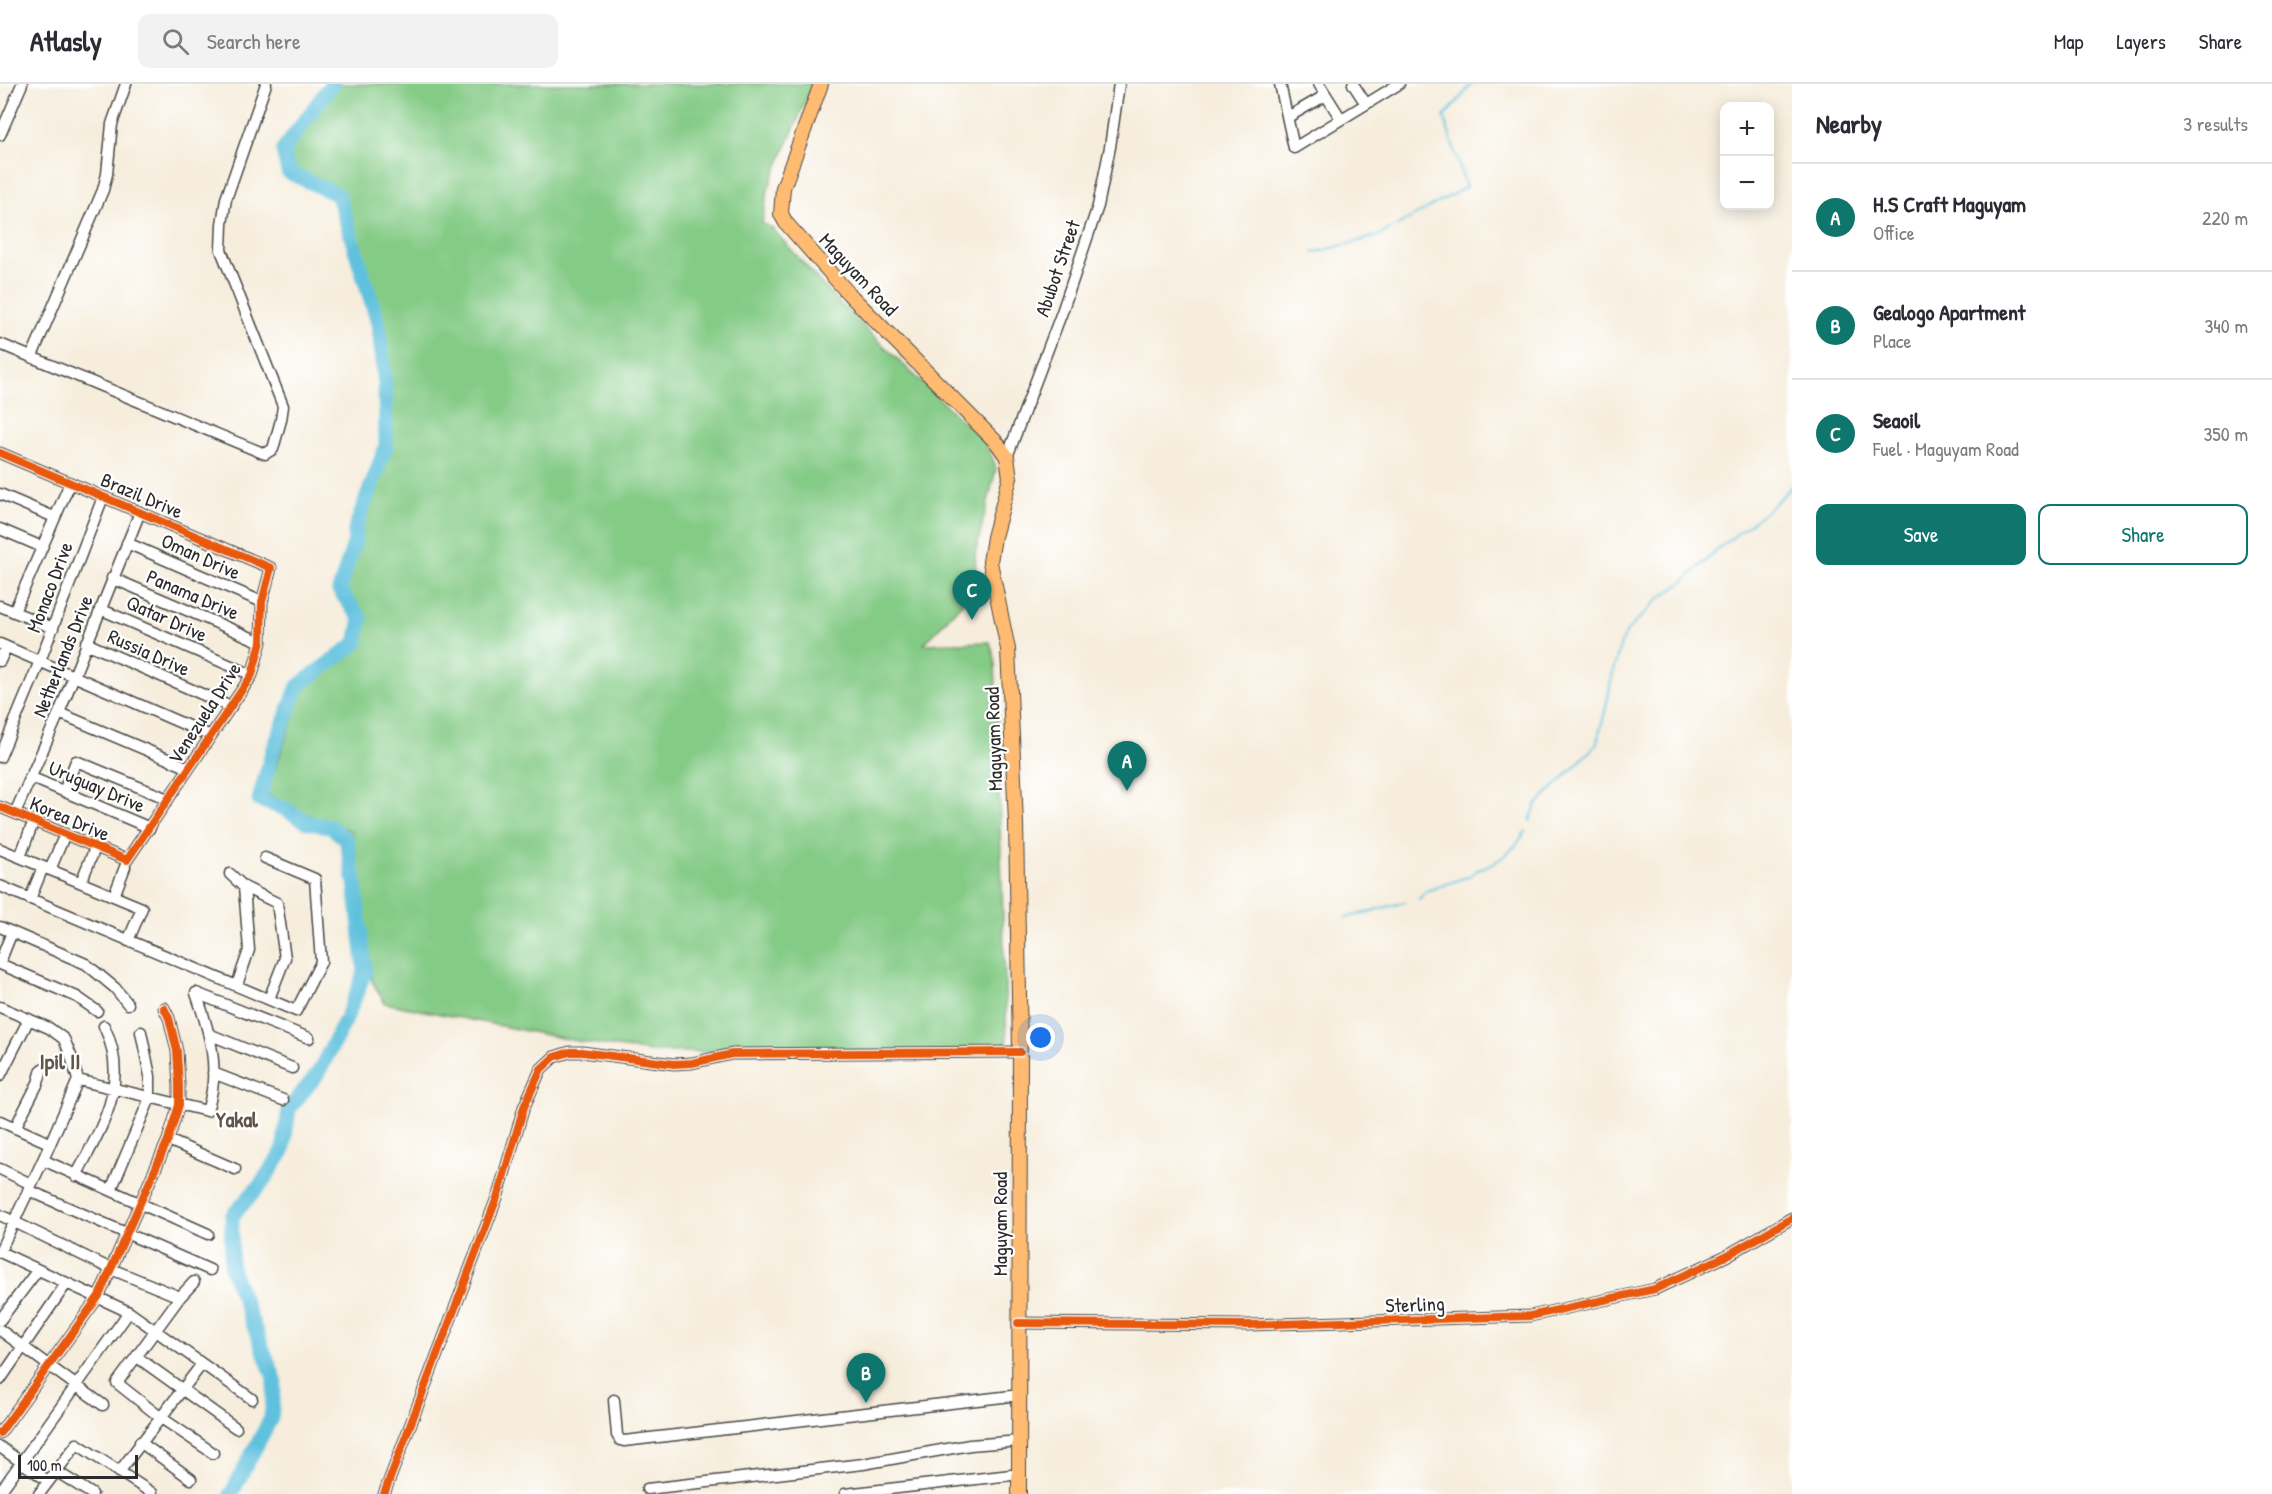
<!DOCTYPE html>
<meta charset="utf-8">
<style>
:root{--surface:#fff;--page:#f2f2f3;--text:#2b2b33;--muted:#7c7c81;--line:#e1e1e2;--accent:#0f766e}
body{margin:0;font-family:"Patrick Hand",sans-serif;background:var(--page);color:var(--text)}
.controls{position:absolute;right:18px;top:18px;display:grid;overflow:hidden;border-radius:12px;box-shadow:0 3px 15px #0003}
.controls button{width:54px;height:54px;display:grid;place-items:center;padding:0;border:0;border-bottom:2px solid var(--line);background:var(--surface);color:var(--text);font:30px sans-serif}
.scale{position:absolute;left:18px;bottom:15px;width:120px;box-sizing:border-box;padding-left:6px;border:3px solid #2b2b2b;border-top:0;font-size:16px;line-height:21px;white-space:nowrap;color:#2b2b2b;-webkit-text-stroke:4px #fff;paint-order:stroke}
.you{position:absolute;left:1041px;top:954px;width:21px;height:21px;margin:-15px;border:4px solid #fff;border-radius:50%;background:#1a73e8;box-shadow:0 0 0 9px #1a73e833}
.badge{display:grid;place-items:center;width:39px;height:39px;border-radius:50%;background:var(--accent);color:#fff;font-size:20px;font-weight:700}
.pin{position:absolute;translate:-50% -50px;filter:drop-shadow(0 2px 3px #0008)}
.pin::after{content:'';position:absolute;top:32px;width:21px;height:18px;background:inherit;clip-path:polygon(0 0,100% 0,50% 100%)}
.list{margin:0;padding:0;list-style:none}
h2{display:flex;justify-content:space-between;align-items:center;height:78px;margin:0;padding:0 24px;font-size:26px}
h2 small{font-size:20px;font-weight:400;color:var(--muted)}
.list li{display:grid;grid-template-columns:39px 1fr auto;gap:18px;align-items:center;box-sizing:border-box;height:108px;padding:0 24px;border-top:2px solid var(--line)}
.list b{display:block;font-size:22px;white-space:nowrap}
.list p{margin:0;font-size:20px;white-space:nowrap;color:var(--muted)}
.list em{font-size:20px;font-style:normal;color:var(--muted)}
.actions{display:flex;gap:12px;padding:18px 24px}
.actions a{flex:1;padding:14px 0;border:2px solid var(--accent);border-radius:12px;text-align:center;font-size:21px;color:var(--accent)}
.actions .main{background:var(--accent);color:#fff}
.icon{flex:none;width:33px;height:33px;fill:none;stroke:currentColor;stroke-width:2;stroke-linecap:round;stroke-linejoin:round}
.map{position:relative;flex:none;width:1792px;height:1410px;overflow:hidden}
header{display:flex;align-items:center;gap:36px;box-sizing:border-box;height:84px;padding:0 30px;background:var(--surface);border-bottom:2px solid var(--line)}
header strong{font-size:28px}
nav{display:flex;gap:33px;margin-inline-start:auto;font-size:21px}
.search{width:420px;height:54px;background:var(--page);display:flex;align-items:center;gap:15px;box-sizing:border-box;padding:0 21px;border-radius:12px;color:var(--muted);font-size:22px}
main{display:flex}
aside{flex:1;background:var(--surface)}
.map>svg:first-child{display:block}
.green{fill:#84cb86;stroke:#587b58;stroke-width:1.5}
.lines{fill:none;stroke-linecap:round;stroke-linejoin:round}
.stream{stroke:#60c1de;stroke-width:2}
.river{stroke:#60c1de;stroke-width:15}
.minor-casing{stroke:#494846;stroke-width:13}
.major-casing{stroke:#494846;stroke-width:16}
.minor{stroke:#fff;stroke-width:10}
.major{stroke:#febb71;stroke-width:14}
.cycleway-casing{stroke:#fff;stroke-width:11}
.cycleway{stroke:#e8590c;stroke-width:8}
.labels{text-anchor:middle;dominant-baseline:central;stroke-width:4.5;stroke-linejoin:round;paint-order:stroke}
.street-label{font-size:20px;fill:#2b2b2b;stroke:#fff}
.quarter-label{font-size:22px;font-weight:bold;fill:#64554a;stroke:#fff}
</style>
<header>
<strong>Atlasly</strong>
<div class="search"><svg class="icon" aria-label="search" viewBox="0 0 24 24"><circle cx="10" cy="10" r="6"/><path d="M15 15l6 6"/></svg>Search here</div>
<nav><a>Map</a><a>Layers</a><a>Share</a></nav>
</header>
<main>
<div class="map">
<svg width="1792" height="1410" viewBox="0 0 1792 1410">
<rect width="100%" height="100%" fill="#fff"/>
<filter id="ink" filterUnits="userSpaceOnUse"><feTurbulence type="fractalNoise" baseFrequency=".0167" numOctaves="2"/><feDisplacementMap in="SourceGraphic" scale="12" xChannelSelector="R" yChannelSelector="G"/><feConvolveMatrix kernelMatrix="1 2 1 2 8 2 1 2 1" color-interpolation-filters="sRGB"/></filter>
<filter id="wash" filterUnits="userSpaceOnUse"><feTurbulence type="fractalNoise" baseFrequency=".008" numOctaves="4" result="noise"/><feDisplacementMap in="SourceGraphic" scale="24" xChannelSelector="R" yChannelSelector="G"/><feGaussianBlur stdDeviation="1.35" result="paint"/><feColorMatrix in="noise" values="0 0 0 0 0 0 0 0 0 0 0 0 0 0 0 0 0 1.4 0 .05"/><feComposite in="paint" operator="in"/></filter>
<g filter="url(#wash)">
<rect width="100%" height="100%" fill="#f6eddc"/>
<!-- green -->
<path class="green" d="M336,0H813L768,105L762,139L772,144L837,217L984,358L993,375L996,385L975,470L977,503L924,560L990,558L995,576L1007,966L651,968L577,957L385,919L372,897L351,747L309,731L266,710L303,606L360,564L364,533L343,504L378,390L390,361L388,292L382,243L340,108L292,86L286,68Z"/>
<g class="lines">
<!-- stream -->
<path class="stream" d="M1313,169L1378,152L1466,103L1444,33L1472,0
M1530,737L1536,721L1596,661L1605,628L1614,583L1622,556L1628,546L1660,514L1683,498L1725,459L1768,426L1792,402
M1419,815L1426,807L1470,792C1477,784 1486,783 1495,778C1507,772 1519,759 1526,747
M1346,834L1405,818"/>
<!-- river -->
<path class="river" d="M231,1410L271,1334L275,1296L231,1184L232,1132L261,1100L283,1067L289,1025L318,989L346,935L365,888L355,799L346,755L331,743L307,738L285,725L259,716L272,669L298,602L356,559L361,535L339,506L355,456V445L386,362L385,301L379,242L338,111L288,88L283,66L332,0"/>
</g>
</g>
<g filter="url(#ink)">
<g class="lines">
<defs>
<path id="minor" d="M1280,0L1294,64L1399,0
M1319,0L1341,35
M1353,0L1366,20
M1288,33L1326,11
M0,51L22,0
M0,260L265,370L273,365L281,336L283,322L221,166L222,140L226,115L266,0
M32,272L103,106L107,90L112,40L126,0
M0,369L271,484L262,518L261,558L252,591L127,776L0,723
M1007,373L1062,228L1098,122L1110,63L1119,0
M0,410L54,433
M0,445L42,463
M127,459L262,518
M112,494L261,558
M0,522L53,544
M100,525L252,591
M14,528L70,399
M86,559L231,623
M0,560L211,652
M0,577L6,563
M59,629L189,684
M0,673L40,577L103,413
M30,693L150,744
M64,707L76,677L168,715
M15,729L59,629L140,428
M0,765L142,824L128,857
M20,773L31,744
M50,786L62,757
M230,790L244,803L277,819L285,874L269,915
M81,798L93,769
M0,802L296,927L321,878L315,795L265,774
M114,812L125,783
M30,815L43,783
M0,843L86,880L115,904L128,920
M0,878L12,848
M0,880L77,913L97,927
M237,901L249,866L244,803
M196,909L309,954
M0,923L49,944L64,955L71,972L78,996L43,1076L0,1167
M211,951L292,984
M213,989L283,1016
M0,992L29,935
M78,996L207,1027C221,985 210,949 196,909
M0,1037L49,1059
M15,1044L38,999L42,985
M168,1056L235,1085
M43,1076L208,1150
M0,1085L31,1100
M76,1092C102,1042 131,999 104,942
M28,1106L210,1186
M111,1106L150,1014V992L141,948
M0,1131L111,1185L180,1213
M0,1168L129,1228L252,1315
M194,1198L180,1213L117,1299L160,1333L213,1369
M0,1236L37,1187
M1018,1239L1249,1241L1530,1232L1655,1205L1726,1172L1792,1134
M0,1246L103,1321
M137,1273L236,1344
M0,1296L66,1200
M614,1316L617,1351L620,1356L624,1357L1020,1311
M0,1349L99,1212L168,1056L179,1021V1001L177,967L169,934L164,924
M140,1358L191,1395
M0,1363L48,1397
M56,1387L92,1410
M119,1388L202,1280
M647,1405L863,1380L970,1361L1020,1357
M0,1408L129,1228
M39,1410L77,1360L152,1409
M384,1410L498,1111L524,1023L541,985L554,973L570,968H582L674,980L692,979L732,970L1020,968
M845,1410L1020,1390"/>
<path id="major" d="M821,0L783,104L781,130L786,139L849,210L997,359L1007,373L1010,394L994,453L990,478L1008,565L1016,739L1020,968L1019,1410"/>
</defs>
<!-- minor casing -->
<use href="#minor" class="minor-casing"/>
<!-- major casing -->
<use href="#major" class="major-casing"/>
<!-- minor -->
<use href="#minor" class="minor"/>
<!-- major -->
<use href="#major" class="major"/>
<defs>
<path id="cycleway" d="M0,369L271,484L262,518L261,558L252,591L127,776L0,723
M1018,1239L1249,1241L1530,1232L1655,1205L1726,1172L1792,1134
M0,1349L99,1212L168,1056L179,1021V1001L177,967L169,934L164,924
M384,1410L498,1111L524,1023L541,985L554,973L570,968H582L674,980L692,979L732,970L1020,968"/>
</defs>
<!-- cycleway casing -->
<use href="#cycleway" class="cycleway-casing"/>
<!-- cycleway -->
<use href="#cycleway" class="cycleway"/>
</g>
</g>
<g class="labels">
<!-- street labels -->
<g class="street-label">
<text transform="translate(1057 184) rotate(-71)">Abubot Street</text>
<text transform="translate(859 190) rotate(47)">Maguyam Road</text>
<text transform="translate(142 411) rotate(23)">Brazil Drive</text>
<text transform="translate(201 472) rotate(24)">Oman Drive</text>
<text transform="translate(49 503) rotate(-69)">Monaco Drive</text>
<text transform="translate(193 510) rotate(23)">Panama Drive</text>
<text transform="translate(167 534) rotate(24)">Qatar Drive</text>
<text transform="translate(149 568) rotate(24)">Russia Drive</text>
<text transform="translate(62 572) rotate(-68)">Netherlands Drive</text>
<text transform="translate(204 629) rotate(-57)">Venezuela Drive</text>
<text transform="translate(993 655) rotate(-92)">Maguyam Road</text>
<text transform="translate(97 702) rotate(23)">Uruguay Drive</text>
<text transform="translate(70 734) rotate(23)">Korea Drive</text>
<text transform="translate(999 1140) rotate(-90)">Maguyam Road</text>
<text transform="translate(1415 1220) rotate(-2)">Sterling</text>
</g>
<!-- quarter labels -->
<g class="quarter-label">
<text x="60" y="977">Ipil II</text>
<text x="237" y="1035">Yakal</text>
</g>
</g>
</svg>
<div class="controls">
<button>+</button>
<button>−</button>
</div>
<div class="scale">100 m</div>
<div class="you"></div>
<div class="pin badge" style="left:1127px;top:707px">A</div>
<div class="pin badge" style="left:866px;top:1319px">B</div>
<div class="pin badge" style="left:972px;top:536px">C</div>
</div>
<aside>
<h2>Nearby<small>3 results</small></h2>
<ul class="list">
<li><span class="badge">A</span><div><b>H.S Craft Maguyam</b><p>Office</p></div><em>220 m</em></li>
<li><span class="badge">B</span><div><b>Gealogo Apartment</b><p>Place</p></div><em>340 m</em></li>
<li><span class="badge">C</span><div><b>Seaoil</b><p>Fuel · Maguyam Road</p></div><em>350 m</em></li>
</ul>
<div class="actions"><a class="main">Save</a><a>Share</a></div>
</aside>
</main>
